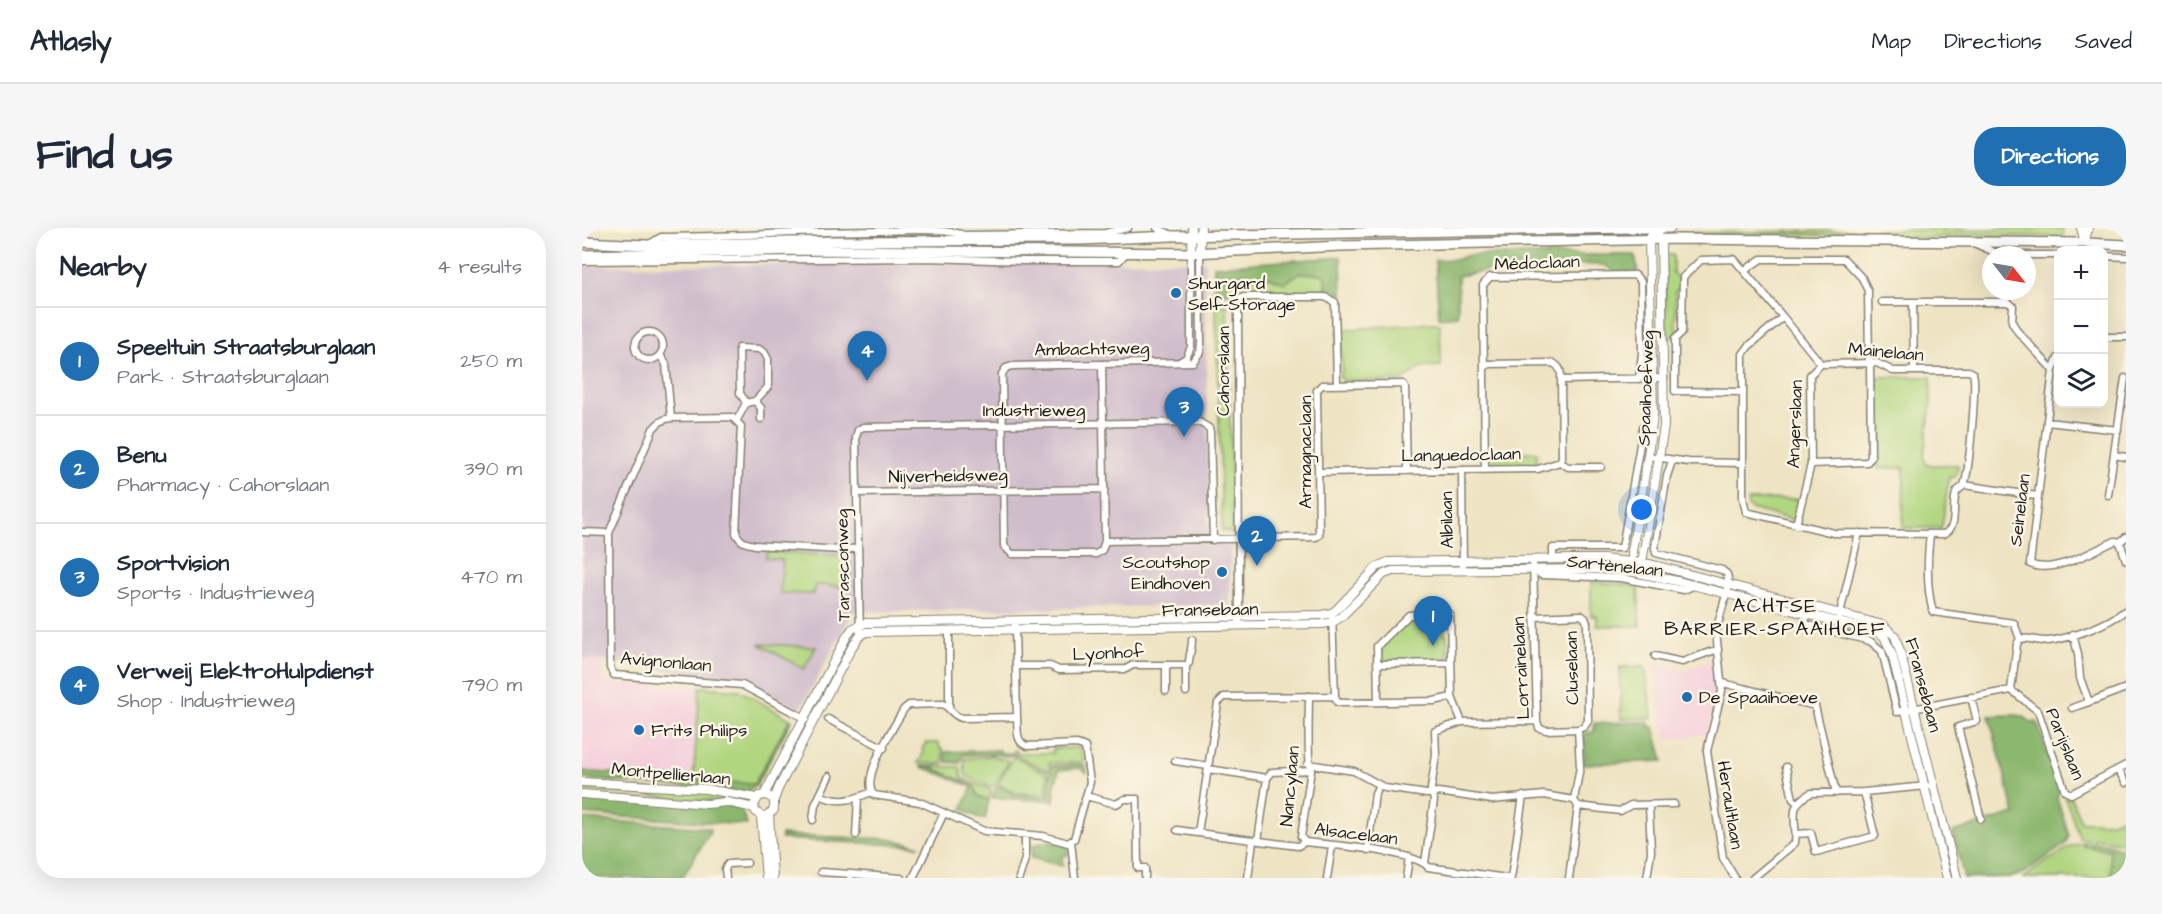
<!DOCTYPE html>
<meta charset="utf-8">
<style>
:root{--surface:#fff;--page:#f6f6f7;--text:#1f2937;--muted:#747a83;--line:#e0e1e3;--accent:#1f6fb2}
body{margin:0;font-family:"Architects Daughter",sans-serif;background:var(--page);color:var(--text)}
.controls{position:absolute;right:18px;top:18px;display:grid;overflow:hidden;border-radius:12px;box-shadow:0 6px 24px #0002}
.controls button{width:54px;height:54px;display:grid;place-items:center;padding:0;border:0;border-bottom:2px solid var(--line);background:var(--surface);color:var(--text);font:30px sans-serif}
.compass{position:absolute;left:1400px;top:18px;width:54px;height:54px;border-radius:50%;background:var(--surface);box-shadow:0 6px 24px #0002;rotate:121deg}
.you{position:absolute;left:1060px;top:282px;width:21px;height:21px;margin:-15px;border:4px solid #fff;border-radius:50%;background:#1a73e8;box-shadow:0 0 0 9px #1a73e833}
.badge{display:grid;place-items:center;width:39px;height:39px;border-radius:50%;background:var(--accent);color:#fff;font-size:20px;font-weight:700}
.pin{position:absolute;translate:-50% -50px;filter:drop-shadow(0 2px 3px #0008)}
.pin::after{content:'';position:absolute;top:32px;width:21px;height:18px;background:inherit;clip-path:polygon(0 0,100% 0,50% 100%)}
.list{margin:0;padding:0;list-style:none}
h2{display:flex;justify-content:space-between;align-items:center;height:78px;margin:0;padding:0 24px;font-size:26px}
h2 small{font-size:20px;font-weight:400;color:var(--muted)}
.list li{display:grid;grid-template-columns:39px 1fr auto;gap:18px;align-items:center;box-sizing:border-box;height:108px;padding:0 24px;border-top:2px solid var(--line)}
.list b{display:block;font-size:22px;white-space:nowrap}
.list p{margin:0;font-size:20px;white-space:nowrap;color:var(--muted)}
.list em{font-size:20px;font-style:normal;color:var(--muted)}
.icon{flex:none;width:33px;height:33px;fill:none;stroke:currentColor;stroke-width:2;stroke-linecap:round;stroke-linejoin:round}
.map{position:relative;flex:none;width:1544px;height:650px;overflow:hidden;border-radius:24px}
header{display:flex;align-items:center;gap:36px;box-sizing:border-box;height:84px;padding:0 30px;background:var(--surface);border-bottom:2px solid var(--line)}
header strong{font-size:28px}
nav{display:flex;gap:33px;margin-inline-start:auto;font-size:21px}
.intro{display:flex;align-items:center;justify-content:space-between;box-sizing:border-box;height:144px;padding:0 36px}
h1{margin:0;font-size:42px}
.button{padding:15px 27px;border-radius:24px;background:var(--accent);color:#fff;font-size:21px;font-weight:700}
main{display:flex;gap:36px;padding:0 36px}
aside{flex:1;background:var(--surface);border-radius:24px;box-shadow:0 6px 24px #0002}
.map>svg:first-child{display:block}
.built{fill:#f4cfdc}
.industrial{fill:#d0bdcc}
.green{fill:#b1d680;stroke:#66794e;stroke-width:1.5}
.forest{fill:#8cb76e;stroke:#546a45;stroke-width:1.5}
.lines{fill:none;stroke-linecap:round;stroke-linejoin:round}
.minor-casing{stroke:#85806f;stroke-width:9}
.tertiary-casing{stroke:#85806f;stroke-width:10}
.primary-casing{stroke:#85806f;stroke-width:12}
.minor{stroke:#fff;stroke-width:6}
.tertiary{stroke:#fff;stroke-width:8}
.primary{stroke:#fff;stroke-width:9}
.poi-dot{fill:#1f6fb2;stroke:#fcf5e5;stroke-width:2}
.labels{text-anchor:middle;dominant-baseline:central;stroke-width:5;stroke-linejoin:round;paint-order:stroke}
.street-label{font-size:18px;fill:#1c1c1c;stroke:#fcf5e5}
.poi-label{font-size:18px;fill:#1c1c1c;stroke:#fcf5e5;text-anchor:start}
.neighbourhood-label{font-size:20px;letter-spacing:1.5px;fill:#1c1c1c;stroke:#fcf5e5}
</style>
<header>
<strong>Atlasly</strong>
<nav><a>Map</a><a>Directions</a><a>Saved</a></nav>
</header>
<div class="intro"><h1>Find us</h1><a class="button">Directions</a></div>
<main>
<aside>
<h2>Nearby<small>4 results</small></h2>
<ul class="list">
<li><span class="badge">1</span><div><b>Speeltuin Straatsburglaan</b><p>Park · Straatsburglaan</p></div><em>250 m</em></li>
<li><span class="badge">2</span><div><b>Benu</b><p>Pharmacy · Cahorslaan</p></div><em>390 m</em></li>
<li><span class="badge">3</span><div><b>Sportvision</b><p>Sports · Industrieweg</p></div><em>470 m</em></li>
<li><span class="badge">4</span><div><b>Verweij ElektroHulpdienst</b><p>Shop · Industrieweg</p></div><em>790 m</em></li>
</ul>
</aside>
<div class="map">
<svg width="1544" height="650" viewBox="0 0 1544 650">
<rect width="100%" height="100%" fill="#fcf5e5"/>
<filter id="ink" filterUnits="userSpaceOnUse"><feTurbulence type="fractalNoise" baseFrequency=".0167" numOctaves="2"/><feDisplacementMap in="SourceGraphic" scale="12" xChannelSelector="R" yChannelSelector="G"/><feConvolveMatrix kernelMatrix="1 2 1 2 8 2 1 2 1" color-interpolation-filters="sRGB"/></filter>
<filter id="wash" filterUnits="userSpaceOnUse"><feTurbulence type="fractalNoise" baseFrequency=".008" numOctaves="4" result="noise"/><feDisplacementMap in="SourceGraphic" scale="24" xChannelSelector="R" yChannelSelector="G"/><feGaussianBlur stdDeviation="1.35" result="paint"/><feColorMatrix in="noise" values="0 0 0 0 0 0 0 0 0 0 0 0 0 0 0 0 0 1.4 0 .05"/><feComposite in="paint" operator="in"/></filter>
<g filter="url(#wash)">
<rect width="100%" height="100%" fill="#eee3c2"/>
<!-- built -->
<path class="built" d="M0,429L20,430L21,453L117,460L110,553L0,545Z
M1131,432L1135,461L1124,506L1085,512L1079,490L1072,435L1101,443Z"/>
<!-- industrial -->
<path class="industrial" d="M623,33L627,309H648V377L271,384L218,481L156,450L116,447L0,430V38Z"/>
<!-- green -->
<path class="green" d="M1481,0V9L1387,7L1346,10L1228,7H1099V5Z
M1083,27H1091V45L1097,51V62L1093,63L1094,106L1084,112Z
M717,45L739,46L743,48L744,65H645L646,47L683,48L703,55Z
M645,77L651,305L640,303L634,78Z
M850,95L858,96L859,138L839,139L823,151L818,153H762L757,148L760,143L759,112H756V102Z
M1295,149H1349V176L1342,227L1344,237H1376L1375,246L1373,249H1367L1360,298L1358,300H1321L1322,240H1295Z
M955,224L954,237L911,238V225Z
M1218,271L1214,289L1211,292L1169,281L1166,278L1165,272Z
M185,324L265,328L269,331V359L233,357L231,366L198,365L201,332L184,330Z
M1009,354L1056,358L1058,398H1015V388H1009Z
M862,389V407H865L866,431L798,433C798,414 814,403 826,390Z
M177,416L234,419L222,441Z
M1038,439H1063L1070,490L1039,491Z
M118,459L157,462L208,491L172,557L111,551Z
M343,515H357L358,521H361V536L336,535L342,524L340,522Z
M471,520H498L502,533L498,535H467L466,543L432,526V522H434L435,525H471Z
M410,528L427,533L413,557L408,559L383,547L382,531Z
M432,528L466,546L464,566L434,565L416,556Z
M347,538L378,539L380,550L409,562L407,572L396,568L392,558Z
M0,558L123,564L159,570L158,575C105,572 53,566 0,562Z
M1483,569L1489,570L1499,594H1530L1544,588V616L1521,611H1498Z
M1501,614V618L1528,622L1529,650H1441L1487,619Z"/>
<!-- forest -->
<path class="forest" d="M887,27H1053L1056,44L1034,45L1023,37L993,36L975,41L908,42L876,48V88L857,90L853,32L876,31Z
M759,29L760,66L744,65V51L739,46L717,45L703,55L683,48L646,47L645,65H632V38Z
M1431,487L1441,488L1450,495L1455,494L1477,562L1475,570L1487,608L1482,617L1443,644L1431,649L1382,650L1371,604L1433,586L1407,488Z
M208,491L210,492L174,558L163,564L0,551V543L172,556Z
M1067,494V499H1072L1081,533L1002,536V505L1012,504V495Z
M418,522V525H430V527L427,529L414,526L383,527L380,529L378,535L364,534L363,524Z
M504,537L505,545L498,540L477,542L471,565H473L472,573L410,570L414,559L417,558L432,566L466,569L469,538Z
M338,538H347L392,558L396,568L407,572L403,591H399L380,581L390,559Z
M0,569L142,576L159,581L165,597L0,586Z
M0,591L127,600L128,604L100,650H0Z
M199,607L309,611L338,618L199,611Z
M465,613L486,618V627L480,628L481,638L449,630L450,618Z
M1501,614L1521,615L1544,622V650H1529L1528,622L1501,618Z"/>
</g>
<g filter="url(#ink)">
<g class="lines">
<defs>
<path id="minor" d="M575,0L590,7
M69,15L79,9C151,9 223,3 296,3C325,2 354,0 383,7L523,5L546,0
M1394,16L1417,26L1443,27
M1445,27H1476
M1522,28L1544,29
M0,33L345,30L443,33H537L544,25
M1162,43L1179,31H1262L1280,50L1286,63L1287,135
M1300,74H1426L1431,78L1430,94L1436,104L1471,142
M1331,74L1332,143
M1201,89L1239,136L1295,135L1311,143H1387L1391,145C1395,156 1387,246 1382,257C1380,260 1377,261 1375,263C1368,276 1378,298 1362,306L1252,305L1164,284L1161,270V126L1167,118Z
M53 118a14 14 0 1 1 28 0a14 14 0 1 1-28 0Z
M1522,109H1544
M157,120L177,121L182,124L186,131V159L173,173L164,175L158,165Z
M78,127L84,136L89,190
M1476,130L1471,142L1448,336C1471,347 1511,323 1533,313L1538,314L1544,309
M597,134L604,130L609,119V25
M520,136L523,313L520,322L514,326H430L422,318L420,146L424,140L430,138L611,134L618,124L619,116L618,24
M903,139L906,136L971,135C979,139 979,144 979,152L980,229L978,234
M979,152L1082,150
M1161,164L1093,163V111L1100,104L1101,49L1119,32L1152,31L1201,89
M173,173L179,180V191
M155,192L164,175
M1465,194L1536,202
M1532,227L1544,229
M1066,228L1107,234L1161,235
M1090,233L1085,248L1073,319L1074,325L1140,342L1145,346L1147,356L1134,403L1140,463L1125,523L1141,630L1153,650
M1229,236L1285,234L1289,230L1288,135
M880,242L881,341
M903,242L901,57L908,49L1053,47L1059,54L1060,125L1057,151
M737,244L956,241L978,234L986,239H1019
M1382,257L1455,268
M521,261L275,265L274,209L276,202L281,199L617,194L627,200L628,204L631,312
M275,265L278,408
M1526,267L1543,150
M1214,297L1229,236L1228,147L1239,136
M0,304L27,305
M1348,306C1345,332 1344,359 1351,384L1432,395L1438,411
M523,313L734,309L737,307L735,162L740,157L821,156L823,160L825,243
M1538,314L1544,332
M951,331L955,493L957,500L964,502L996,501L998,539L992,572L996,578L987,650
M971,331V320H1040L1061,199L1070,186
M952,341L959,347L1039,350L1102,362L1113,357
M750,385L753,468L642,469L636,475L616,605L716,618L723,614C746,617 834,623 846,639L925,650
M1225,385L1223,393L1226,397L1288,413L1300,423L1315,484L1429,462L1435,416L1438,411C1447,409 1456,414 1466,413C1490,410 1525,397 1544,382
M952,389L999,387L1003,390L1005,395L1006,493L1002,499L996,501
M1256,394L1277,305
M657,397L656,72L662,69H743L753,74L755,156
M433,398L435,489
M367,402V480
M1073,428L1100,434L1136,421
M795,436L869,435
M584,437V463
M434,438H468L477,442L544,441L551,437H604
M1141,455L1233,478L1254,565
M1429,462L1456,483L1483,563L1489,566L1544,537
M604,464V437L607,435C607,427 610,421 610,412
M753,468L755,474L761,475L852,473L870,469
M1389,469L1395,493L1376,499L1399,591
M796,474L795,418L827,387L868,386L870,469L880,494
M1507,474L1544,460
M361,476C369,481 371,488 380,490L435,489C436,500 433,514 445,518L495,516L503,519L508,554L492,611L486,615L461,608L402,603L338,574L292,567C277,551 312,499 322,481L327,477Z
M1490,480L1507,474L1498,450L1496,426L1491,406
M224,491L160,457L32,447L28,440L27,305L71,201C77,194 81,191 89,190L150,189L159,198L154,305C159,315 164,315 173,317L260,322L276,320
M246,491L302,520
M593,533L626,538
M726,536L772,543L803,560L845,566L856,564L910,572L962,567L992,572
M1204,539L1211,571L1215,575
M626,541L685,550
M1537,543L1544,555
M238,567C255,576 272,572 289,564
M504,568L534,576L543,571H555L556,640H563V650
M996,578L1038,583L1049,577L1092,576
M231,592L233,577L247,548
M595,602L616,605
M1214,606L1229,605L1234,624L1293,608L1282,564
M274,607L276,570
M676,613L685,550L690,544L729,542
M489,614L493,650
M723,614L719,609L729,542C725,535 727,481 727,468
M786,622L793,565L797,557
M843,635L852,572L849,561L854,527L853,503L880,494L955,493
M239,644L269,646
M144,650L143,641L146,636L165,635
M268,650L269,646L319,650
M331,650L362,585
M437,650L443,631V607
M666,650L671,613
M745,650L750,618
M824,650L827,629
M929,650L941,568
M1065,650L1069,624L1067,577
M1171,650L1213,615C1216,593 1203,578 1229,565L1282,564L1345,558"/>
<path id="tertiary" d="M1499,0L1503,15
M1503,13L1506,0
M618,24L619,0
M609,25L610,0
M1050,337V323L1066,228L1071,185L1067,11L1070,7
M1057,338L1061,329L1082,198L1079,11L1073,0
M0,554L124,561L175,570
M0,566L125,576L145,574L172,580
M182,567L265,408L270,401L283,395L740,387L750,385L756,380L795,339L806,334L991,331H1021L1068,336L1301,397L1313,408L1318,423L1375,650
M192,572L185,567L177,568L172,577C172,584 177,588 184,588L192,582V572L196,561L270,419L278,408L284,404L740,396L751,394L759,389L802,346L810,343L1020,341L1052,344L1095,353L1295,404L1302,408L1310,426L1365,650
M187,587L191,650
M179,588L184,650"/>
<path id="primary" d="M1058,0H1088
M0,14L65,17L256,13L498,12L590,8L1051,0
M0,27L218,22L609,25L759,18L1092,11L1503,15L1544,17"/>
</defs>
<!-- minor casing -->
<use href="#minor" class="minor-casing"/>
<!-- tertiary casing -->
<use href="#tertiary" class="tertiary-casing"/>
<!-- primary casing -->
<use href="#primary" class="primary-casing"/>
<!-- minor -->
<use href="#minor" class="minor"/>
<!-- tertiary -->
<use href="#tertiary" class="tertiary"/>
<!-- primary -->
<use href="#primary" class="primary"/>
</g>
</g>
<!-- markers -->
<g class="poi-dot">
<circle cx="594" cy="65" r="6"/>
<circle cx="640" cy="344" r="6"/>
<circle cx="1105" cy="469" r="6"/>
<circle cx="57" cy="502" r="6"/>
</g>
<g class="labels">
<!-- street labels -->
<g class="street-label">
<text transform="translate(955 35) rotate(-2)">Médoclaan</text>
<text transform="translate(510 121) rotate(-1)">Ambachtsweg</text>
<text transform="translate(1304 124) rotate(5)">Mainelaan</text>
<text transform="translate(641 143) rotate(-90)">Cahorslaan</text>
<text transform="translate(1064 160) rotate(-88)">Spaaihoefweg</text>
<text x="452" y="182">Industrieweg</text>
<text transform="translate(1213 196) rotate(-88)">Angerslaan</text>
<text transform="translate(723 224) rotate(-90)">Armagnaclaan</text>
<text transform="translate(879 227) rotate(-1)">Languedoclaan</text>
<text transform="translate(366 248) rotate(-1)">Nijverheidsweg</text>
<text transform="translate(1438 282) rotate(-83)">Seinelaan</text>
<text transform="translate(865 292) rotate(-91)">Albilaan</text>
<text transform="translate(261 337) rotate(-91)">Tarasconweg</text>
<text transform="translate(1033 338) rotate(6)">Sartènelaan</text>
<text transform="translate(628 382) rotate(-1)">Fransebaan</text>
<text transform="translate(526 425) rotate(-3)">Lyonhof</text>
<text transform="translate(84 434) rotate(5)">Avignonlaan</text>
<text transform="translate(939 440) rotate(-93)">Lorrainelaan</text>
<text transform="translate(990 440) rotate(-91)">Cluselaan</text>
<text transform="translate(1341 457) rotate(75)">Fransebaan</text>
<text transform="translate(1483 516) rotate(68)">Parijslaan</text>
<text transform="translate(89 546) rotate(5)">Montpellierlaan</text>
<text transform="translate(708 558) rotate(-85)">Nancylaan</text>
<text transform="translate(1148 577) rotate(81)">Heraultlaan</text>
<text transform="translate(774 606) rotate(7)">Alsacelaan</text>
</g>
<!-- poi labels -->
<g class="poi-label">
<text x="606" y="55">Shurgard<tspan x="606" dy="21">Self-Storage</tspan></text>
<text x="628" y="334" text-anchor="end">Scoutshop<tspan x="628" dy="21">Eindhoven</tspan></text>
<text x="1117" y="469">De Spaaihoeve</text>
<text x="69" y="502">Frits Philips</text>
</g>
<!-- neighbourhood labels -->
<g class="neighbourhood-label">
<text x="1193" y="378">ACHTSE<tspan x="1193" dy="23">BARRIER-SPAAIHOEF</tspan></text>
</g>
</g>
</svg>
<div class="controls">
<button>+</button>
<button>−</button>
<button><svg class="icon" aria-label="layers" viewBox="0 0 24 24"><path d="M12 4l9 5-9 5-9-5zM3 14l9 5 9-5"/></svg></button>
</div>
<svg class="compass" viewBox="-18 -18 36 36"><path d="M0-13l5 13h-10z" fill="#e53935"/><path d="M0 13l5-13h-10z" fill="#747a83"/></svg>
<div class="you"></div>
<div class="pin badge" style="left:851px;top:418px">1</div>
<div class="pin badge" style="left:675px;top:338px">2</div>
<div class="pin badge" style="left:602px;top:209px">3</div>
<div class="pin badge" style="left:285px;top:153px">4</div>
</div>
</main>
